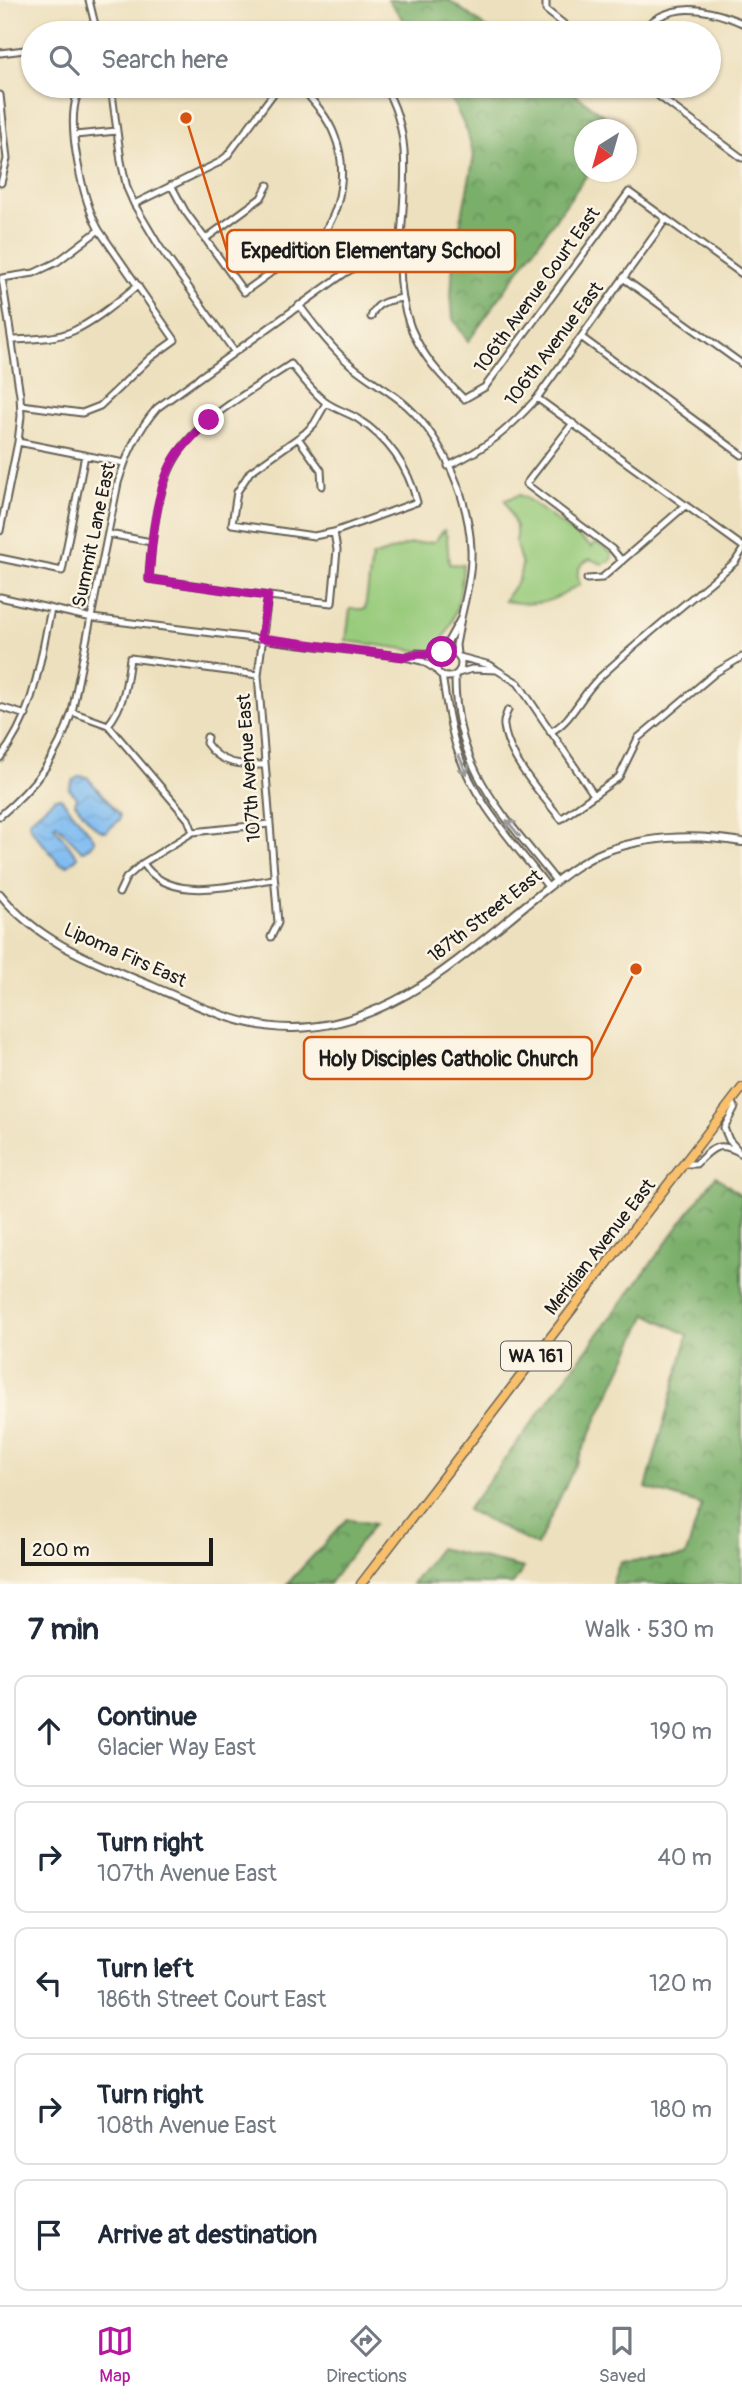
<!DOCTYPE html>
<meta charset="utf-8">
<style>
:root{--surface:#fff;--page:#f6f6f7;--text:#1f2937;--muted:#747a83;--line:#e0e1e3;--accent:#b5179e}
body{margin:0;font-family:Pangolin,sans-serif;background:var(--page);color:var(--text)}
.compass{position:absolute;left:574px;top:119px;width:63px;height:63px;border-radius:50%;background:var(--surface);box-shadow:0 2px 5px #0004;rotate:217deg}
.scale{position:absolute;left:21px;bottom:18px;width:192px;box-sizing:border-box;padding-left:7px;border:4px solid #1c1c1c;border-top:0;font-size:19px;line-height:24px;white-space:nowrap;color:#1c1c1c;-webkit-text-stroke:5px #fcf5e5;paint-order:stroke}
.stop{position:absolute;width:21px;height:21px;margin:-16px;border:5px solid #b5179e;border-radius:50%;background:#fff}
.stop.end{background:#b5179e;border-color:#fff;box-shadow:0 2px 7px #0008}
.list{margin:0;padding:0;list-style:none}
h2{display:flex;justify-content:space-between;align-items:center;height:91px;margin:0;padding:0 28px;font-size:30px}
h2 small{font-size:23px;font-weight:400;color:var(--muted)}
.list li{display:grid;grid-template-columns:46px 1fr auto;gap:21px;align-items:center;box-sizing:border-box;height:112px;margin:0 14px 14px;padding:0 14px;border:2px solid var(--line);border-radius:14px}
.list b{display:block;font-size:26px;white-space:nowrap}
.list p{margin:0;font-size:23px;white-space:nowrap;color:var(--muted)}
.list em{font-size:23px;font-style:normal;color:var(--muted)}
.icon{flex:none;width:38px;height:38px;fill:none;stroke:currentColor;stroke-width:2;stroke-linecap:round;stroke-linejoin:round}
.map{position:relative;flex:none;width:742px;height:1584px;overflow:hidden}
.search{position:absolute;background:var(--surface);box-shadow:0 2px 5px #0004;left:21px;right:21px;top:21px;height:77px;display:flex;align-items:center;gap:18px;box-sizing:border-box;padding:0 24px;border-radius:38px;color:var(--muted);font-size:26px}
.sheet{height:721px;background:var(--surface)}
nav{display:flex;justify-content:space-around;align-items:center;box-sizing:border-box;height:98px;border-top:2px solid var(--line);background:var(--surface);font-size:19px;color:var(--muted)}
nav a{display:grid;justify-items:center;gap:4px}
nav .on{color:var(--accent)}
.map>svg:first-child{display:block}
.forest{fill:url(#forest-crowns);stroke:#4b6644;stroke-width:2}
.green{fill:#98cb7b;stroke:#5a744c;stroke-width:2}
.water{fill:url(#water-waves);stroke:#4d6c86;stroke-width:2}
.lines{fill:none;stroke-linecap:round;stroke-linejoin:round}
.minor-casing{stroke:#656155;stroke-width:9}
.tertiary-casing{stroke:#656155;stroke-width:10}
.primary-casing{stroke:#656155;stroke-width:11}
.minor{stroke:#fff;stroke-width:5}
.tertiary{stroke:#fff;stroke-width:6}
.primary{stroke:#f8bf6c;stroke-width:8}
.oneway{stroke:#999}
.route{stroke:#b5179e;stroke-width:9}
.labels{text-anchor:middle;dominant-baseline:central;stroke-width:5;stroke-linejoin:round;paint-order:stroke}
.shield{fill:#fcf5e5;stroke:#5f5d58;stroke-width:2}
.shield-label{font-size:18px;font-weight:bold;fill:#1c1c1c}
.street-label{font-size:19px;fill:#1c1c1c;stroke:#fcf5e5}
.leader{fill:none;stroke:#d4530e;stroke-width:2.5}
.callout-dot{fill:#d4530e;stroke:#fcf5e5;stroke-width:2.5}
.callout{fill:#fcf5e5;stroke:#d4530e;stroke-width:2.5}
.callout-label{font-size:21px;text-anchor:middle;font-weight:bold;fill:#1c1c1c}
</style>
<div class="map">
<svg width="742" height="1584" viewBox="0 0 742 1584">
<defs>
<pattern id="forest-crowns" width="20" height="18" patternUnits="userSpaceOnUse" patternTransform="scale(1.75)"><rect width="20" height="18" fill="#7aaf6b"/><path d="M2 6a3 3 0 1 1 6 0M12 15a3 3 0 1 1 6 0" fill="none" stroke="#638e57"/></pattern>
<pattern id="water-waves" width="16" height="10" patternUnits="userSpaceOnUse" patternTransform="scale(1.75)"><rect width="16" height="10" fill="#7ebbf1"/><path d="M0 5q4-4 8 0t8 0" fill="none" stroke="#6ca0ce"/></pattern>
</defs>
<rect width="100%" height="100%" fill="#fcf5e5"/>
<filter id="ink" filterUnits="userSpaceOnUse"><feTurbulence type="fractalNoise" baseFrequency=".0143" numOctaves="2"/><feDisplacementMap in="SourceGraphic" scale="14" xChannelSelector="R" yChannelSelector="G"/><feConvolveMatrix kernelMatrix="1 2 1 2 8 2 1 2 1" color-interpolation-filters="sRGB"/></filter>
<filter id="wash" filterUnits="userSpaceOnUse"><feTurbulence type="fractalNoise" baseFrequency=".00686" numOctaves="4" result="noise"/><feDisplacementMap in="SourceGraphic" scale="28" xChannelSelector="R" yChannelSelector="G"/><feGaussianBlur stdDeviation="1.57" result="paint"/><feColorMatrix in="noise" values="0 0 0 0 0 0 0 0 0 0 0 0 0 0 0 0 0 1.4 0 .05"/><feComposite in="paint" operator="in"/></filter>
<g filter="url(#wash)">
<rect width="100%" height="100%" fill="#ede0be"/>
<!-- forest -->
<path class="forest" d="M388,0H449L494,33H414Z
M445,86H564L620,128L584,130V172H589L468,342L453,319L451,296L453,260L474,156L467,131Z
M716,1176L742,1196V1584H612L620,1562L685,1557L702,1505L646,1488L688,1335L647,1314L537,1546L467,1510Z
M347,1519L374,1524L329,1584H287Z
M439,1548L524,1568L513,1584H412Z"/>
<!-- green -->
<path class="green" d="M519,495L526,498L592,547L596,542L612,553L611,561L602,564L590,559C578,565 575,572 580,584C551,603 539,607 504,601L519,579L522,565L516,545V527L505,500Z
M444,530L447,537L449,564L463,565C462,594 454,628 435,651L427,652L346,641L350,609H365L372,557L410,544L434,542Z"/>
<!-- water -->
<path class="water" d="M80,776L87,777L120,815V819L106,832C93,830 84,813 75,803L77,797L69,789L73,780Z
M55,798H61L94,838V842L85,851H82L56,824L54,826L78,857L67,866L60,864L30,828L29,821Z"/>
</g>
<g filter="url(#ink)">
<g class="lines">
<defs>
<path id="minor" d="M89,0L97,33
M546,0V10L575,33
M317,33L324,23L337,33
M638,33C670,0 704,7 742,23
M0,53L33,49
M111,86L121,161L127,188L134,204L159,246L234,351
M384,86C433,165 374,261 417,341C429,364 446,381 464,399L485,387L629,192L742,274
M645,86L742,158
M0,95L7,159L1,183
M75,135L117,131
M171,185L185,211L244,292L320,237C342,211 348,166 334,134C327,116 312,100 300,86
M134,204L218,163L227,156L279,86
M205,239L261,198L268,185
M623,278L742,364
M299,305C315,326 331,348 351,365C369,380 390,391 407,406C444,440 469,500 471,549C472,572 466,596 461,618
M371,317C376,302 387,301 402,298
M581,337L742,455
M12,340C32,339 55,339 73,331C97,320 118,301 138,285
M291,364C301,377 311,390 324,401C334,409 347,412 358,419C389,439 408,467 417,502L334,532L337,550L332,603L268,596L149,579C151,544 157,490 175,459C197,419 254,389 291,364Z
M537,398L742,546
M326,403L314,424L305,433L250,472L237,492L232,524L314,536L334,532
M21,405L82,413L100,406L150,358L175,340L99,230C83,201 66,127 77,96
M573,423L526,484L612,549L622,561
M298,438L321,470L322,486
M18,442L124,463
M448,466C487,448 508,430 537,398L666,219
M0,531L18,442L21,416L20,395L2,278L34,273L57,262L99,230
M109,534L151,542
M0,558L62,571L85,455
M587,579L602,578L686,505
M268,596L258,675L278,923L271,937
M0,597L92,618L405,657
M435 664a13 13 0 1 1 26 0a13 13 0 1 1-26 0Z
M442,652L461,618L456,645L457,654
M437,670L422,661L405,657L416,653L439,654
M497,670L518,683L594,795
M458,673L472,669L497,670L490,665L460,657
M442,675C446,700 449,725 457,749C474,802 515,844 548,887
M455,675C454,769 502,812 556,881
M0,707L26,715
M508,710C506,715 503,720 504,726C508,758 541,794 561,819L619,777L638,738L715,673L742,657
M72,712L108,725L188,819L193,832
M108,725C124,706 127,682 130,658L258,675
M550,732C572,722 581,694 600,677C643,637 690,600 735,562L742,551
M207,737L206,743C221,765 241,765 265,765
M0,758C35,713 39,664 51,609
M0,816C36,785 57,758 72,712L118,483C127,454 137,431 157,408L345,273L368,260L401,257
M143,863C170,905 233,884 274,879
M119,893L126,878L143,863L193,832L269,824
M732,1101L735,1107L724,1128L729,1140L737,1149
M684,1164H696C713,1147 719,1140 742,1154"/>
<path id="tertiary" d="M0,894C39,943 97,963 152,986C196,1005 244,1029 293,1028C388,1027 458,960 527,904C552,885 577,862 606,851C651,835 696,834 742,842"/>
<path id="primary" d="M361,1584L742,1088"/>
</defs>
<!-- minor casing -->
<use href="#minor" class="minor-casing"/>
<!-- tertiary casing -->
<use href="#tertiary" class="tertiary-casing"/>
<!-- primary casing -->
<use href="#primary" class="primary-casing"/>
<!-- minor -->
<use href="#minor" class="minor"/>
<!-- tertiary -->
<use href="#tertiary" class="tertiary"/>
<!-- primary -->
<use href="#primary" class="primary"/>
</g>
<!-- one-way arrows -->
<defs><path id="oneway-shaft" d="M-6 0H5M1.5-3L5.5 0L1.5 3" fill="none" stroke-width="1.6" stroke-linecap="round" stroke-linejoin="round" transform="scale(1.75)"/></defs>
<g class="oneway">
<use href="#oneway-shaft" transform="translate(463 765) rotate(67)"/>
<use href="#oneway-shaft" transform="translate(513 828) rotate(-129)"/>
</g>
</g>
<g class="lines" filter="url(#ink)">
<!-- route -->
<path class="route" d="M209,420C198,431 185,443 176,456C157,484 151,546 149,579L268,596L261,638L405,657C418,652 430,656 442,652"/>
</g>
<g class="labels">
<!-- shield labels -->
<rect class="shield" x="501" y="1341.5" width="70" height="29" rx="5"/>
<g class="shield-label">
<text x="536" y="1356">WA 161</text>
</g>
<!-- street labels -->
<g class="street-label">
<text transform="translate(537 290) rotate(-54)">106th Avenue Court East</text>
<text transform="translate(554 344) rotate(-53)">106th Avenue East</text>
<text transform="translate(94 535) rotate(-78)">Summit Lane East</text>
<text transform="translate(249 768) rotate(-94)">107th Avenue East</text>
<text transform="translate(485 916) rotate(-38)">187th Street East</text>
<text transform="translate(125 955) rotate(24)">Lipoma Firs East</text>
<text transform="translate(600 1247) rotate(-52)">Meridian Avenue East</text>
</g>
</g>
<!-- callouts -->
<path class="leader" d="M186 118L227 251M636 969L592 1058"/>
<g class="callout-dot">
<circle cx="186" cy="118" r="7"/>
<circle cx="636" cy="969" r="7"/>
</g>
<g class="callout">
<rect x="227" y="230" width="288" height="42" rx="7"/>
<rect x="304" y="1037" width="288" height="42" rx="7"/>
</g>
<g class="callout-label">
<text x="371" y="258">Expedition Elementary School</text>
<text x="448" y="1066">Holy Disciples Catholic Church</text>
</g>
</svg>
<svg class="compass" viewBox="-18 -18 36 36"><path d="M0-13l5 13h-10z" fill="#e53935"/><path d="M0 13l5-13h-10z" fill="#747a83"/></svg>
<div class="scale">200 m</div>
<div class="stop" style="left:442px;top:652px"></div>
<div class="stop end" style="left:209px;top:420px"></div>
<div class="search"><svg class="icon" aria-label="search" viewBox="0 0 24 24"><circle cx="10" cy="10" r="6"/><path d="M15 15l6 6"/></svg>Search here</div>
</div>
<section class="sheet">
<h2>7 min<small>Walk · 530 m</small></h2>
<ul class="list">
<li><svg class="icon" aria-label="ahead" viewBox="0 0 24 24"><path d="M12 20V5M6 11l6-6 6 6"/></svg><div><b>Continue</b><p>Glacier Way East</p></div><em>190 m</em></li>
<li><svg class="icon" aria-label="right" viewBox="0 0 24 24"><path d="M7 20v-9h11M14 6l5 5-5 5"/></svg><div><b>Turn right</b><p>107th Avenue East</p></div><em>40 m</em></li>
<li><svg class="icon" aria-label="left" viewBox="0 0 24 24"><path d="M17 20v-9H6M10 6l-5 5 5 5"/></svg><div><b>Turn left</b><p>186th Street Court East</p></div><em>120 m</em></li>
<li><svg class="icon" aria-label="right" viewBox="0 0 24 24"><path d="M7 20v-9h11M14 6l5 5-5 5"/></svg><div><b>Turn right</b><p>108th Avenue East</p></div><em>180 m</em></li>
<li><svg class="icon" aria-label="arrive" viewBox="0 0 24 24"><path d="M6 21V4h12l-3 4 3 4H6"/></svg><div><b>Arrive at destination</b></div></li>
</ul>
</section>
<nav>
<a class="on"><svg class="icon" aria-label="map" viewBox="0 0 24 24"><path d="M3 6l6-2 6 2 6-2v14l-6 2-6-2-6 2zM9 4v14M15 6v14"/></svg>Map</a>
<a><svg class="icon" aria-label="directions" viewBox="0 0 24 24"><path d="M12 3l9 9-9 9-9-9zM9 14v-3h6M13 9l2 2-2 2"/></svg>Directions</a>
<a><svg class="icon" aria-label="saved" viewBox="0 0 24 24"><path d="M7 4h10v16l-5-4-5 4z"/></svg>Saved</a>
</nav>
